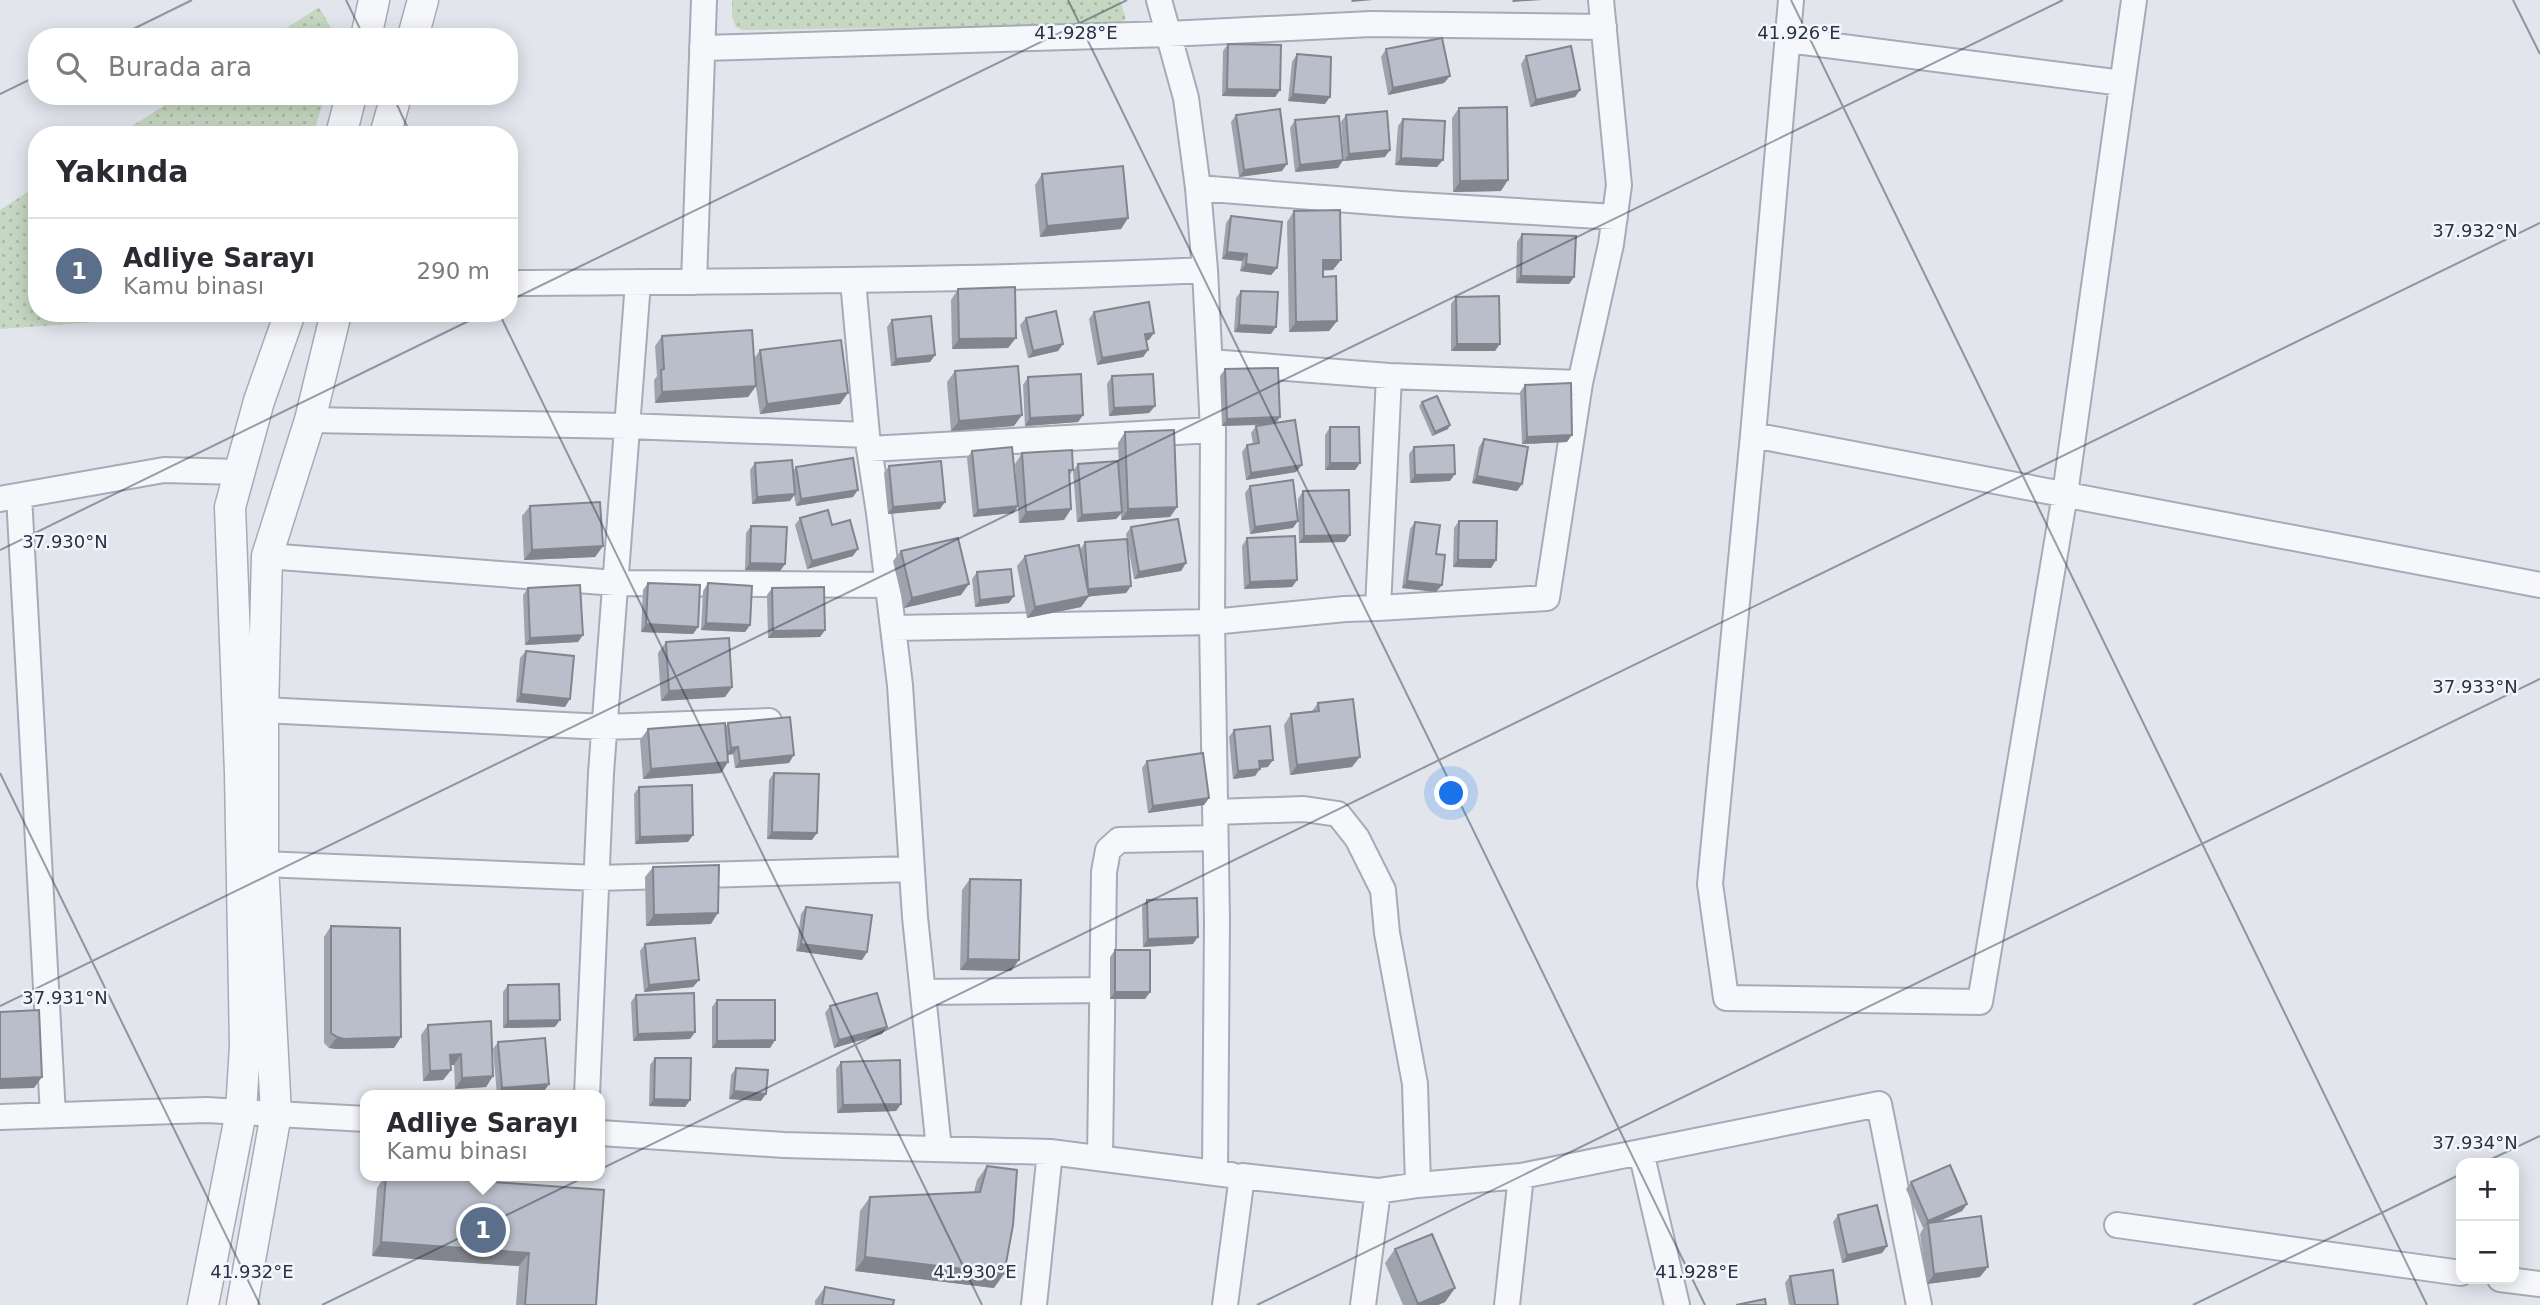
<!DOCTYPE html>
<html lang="tr">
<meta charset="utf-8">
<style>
:root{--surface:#fff;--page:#f2f2f3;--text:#2b2b33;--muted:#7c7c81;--line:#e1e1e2;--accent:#0b8043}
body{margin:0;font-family:"DejaVu Sans",sans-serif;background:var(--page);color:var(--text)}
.controls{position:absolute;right:21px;bottom:21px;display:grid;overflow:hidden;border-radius:14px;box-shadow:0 4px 18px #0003}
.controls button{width:63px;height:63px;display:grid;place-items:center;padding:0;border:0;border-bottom:2px solid var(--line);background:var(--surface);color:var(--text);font:35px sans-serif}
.you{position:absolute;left:1452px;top:794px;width:24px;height:24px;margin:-18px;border:5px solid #fff;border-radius:50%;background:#1a73e8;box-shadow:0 0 0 10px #1a73e833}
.badge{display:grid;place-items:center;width:46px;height:46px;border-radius:50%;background:var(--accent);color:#fff;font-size:23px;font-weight:700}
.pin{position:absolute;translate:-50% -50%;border:4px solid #fff;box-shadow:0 2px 7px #0006}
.popup{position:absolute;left:360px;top:1090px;width:245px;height:91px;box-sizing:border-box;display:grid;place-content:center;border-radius:14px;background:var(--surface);filter:drop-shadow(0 2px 5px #0005);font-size:23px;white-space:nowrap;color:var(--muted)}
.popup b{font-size:26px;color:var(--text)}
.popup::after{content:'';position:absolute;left:50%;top:100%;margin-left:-14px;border:14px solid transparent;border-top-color:var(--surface)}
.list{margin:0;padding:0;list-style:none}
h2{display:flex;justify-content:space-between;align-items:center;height:91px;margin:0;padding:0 28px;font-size:30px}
h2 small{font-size:23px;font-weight:400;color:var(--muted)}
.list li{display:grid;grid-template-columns:46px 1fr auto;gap:21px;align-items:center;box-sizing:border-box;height:105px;padding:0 28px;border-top:2px solid var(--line)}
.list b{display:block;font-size:26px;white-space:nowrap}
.list p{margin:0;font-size:23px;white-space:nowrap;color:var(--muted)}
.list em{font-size:23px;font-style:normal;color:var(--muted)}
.icon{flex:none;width:38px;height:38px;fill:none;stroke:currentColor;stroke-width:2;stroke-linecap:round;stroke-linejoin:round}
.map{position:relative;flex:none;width:2540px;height:1305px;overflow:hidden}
.search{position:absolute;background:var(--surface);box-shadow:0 4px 18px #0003;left:28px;top:28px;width:490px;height:77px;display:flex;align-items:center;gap:18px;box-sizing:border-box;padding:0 24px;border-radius:28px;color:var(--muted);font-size:26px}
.panel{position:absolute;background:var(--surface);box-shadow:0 4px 18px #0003;left:28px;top:126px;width:490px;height:196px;border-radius:28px}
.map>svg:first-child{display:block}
.park{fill:url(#park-dots)}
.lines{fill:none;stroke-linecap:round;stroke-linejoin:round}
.minor-casing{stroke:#a6abb7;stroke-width:28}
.tertiary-casing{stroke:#a6abb7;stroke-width:33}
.minor{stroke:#f6f7fa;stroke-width:24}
.tertiary{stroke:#f6f7fa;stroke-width:30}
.wall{fill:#9fa3ae}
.shaded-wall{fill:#82858d}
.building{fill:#b9beca;stroke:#82858d;stroke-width:2}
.ticks{fill:none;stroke:#283146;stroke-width:2;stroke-opacity:0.45}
.ticks-label{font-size:18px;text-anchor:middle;fill:#283146;stroke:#f2f5f9;stroke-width:5;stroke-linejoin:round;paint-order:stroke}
</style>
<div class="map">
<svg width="2540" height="1305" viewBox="0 0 2540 1305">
<defs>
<pattern id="park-dots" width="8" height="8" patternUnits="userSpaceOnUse" patternTransform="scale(1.75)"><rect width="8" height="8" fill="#c6d7c2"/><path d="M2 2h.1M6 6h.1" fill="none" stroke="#aab9a8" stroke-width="1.8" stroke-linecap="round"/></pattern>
</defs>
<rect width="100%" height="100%" fill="#e2e5ec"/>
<!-- park -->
<path class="park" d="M732,0H1120L1126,19L1118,25L743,30L736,27L732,16Z
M319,7L336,37H273Z
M179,96H325L313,135H118Z
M37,186V313H218L0,329V210Z"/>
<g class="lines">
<defs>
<path id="minor" d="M1159,0L1186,98L1198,188L1205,270L1213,430L1212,622L1217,920L1215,1173
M1791,0L1753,435L1710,884L1726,998L1980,1002L2065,494L2134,0
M1788,40L2122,83
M702,48L1168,34L1371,24L1604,27
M1198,188L1400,204L1615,217
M853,281L867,435L879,513L900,685L915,917L939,1149
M694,282L704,0
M509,283C741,281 973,281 1205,270
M1210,362L1389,376L1580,383L1611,244L1619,185L1601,0
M310,420L627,426L867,435
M1753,435L2540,585
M869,449L1213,430
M19,496L53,1115
M0,499L164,470L240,472
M267,556L616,583L888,585
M1378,608L1547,598L1580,383
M893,628L1212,622L1345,609L1378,608L1389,376
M263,710L605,727L769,721
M1215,812L1304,809L1338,814L1357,838L1383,890L1387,933L1415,1084L1418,1185
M263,864L597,878L912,869
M923,992L1103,990
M587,1095L601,773L638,282
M0,1117L206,1110L366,1119
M600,1133L784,1145L1050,1152L1231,1175
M1641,1152L1677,1305
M1100,1158L1104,872L1108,850L1119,840L1215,838
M2117,1225L2461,1273
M2500,1279L2540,1284
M1034,1305L1050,1152
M1225,1305L1242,1176L1378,1191L1418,1185L1521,1176L1879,1104L1919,1305
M1363,1305L1378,1191
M1507,1305L1521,1176"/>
<path id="tertiary" d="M366,37L374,0
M413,37L423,0
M341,135L351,96
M385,135L396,96
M203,1305L241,1112L245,1046L240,773L230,507L259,401L290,313
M242,1305L276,1114L263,864V710L267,556L310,420L336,313"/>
</defs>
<!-- minor casing -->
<use href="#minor" class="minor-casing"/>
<!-- tertiary casing -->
<use href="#tertiary" class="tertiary-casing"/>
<!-- minor -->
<use href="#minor" class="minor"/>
<!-- tertiary -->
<use href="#tertiary" class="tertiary"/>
</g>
<!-- wall -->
<path class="wall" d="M1228,44L1280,90L1275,97L1222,96L1223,51Z
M1386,49L1450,76L1444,83L1388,95L1381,57Z
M1297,54L1325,104L1288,101L1292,62Z
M1526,56L1580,90L1575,97L1530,107L1521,64Z
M1459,108L1501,191L1453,192L1452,118Z
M1236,115L1282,171L1239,177L1231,122Z
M1346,115L1385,157L1344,161L1341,122Z
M1403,119L1437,167L1395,165L1398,126Z
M1295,120L1343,160L1338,168L1295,172L1290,128Z
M1042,174L1128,218L1121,229L1040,237L1035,185Z
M1294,211L1333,270H1323V277L1337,321L1329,331L1289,332L1287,222Z
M1231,216L1277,268L1271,275L1240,271L1242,261L1222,259L1226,223Z
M1522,234L1574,277L1569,284L1516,283L1517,242Z
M958,289L1008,348L952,349L951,300Z
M1241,291L1271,334L1234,332L1236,298Z
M1456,297L1495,351H1451V304Z
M1094,312L1149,340H1146L1148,350L1143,357L1097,365L1089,319Z
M1026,318L1063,344L1058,351L1028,358L1020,325Z
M892,320L935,355L930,362L891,366L887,327Z
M662,336L754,359L760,350L840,404L760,414L755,381L756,386L748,397L655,403L654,380L657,376L655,346Z
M1225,369L1280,417L1276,423L1296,472L1246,480L1242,452L1247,445L1253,444L1251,433L1256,426L1263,425L1222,426L1220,376Z
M955,371L1014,426L951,431L947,382Z
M1112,376L1155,406L1149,413L1109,416L1107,384Z
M1028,377L1083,415L1078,422L1025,426L1023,385Z
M1525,385L1567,442L1522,444L1520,392Z
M1422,402L1448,429L1432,436L1419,406Z
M1330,427L1360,463L1355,470H1325V435Z
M1125,432L1177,507L1170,517L1121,520V514L1116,519L1077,522L1073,471L1078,464L1119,471L1118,443Z
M1484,439L1522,484L1517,491L1472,483L1479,447Z
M1414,447L1450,481L1410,483L1409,454Z
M972,451L1017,497L1015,464L1022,453L1073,470L1069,476L1071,509L1064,520L1019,523L1018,506L1013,513L973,517L967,458Z
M755,463L793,471L796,467L853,497L796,506L794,495L790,501L752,504L750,470Z
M889,466L940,509L888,514L884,473Z
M1250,486L1293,528L1250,534L1245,493Z
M1303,491L1350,535L1345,542L1299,543L1298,499Z
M530,506L603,546L595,557L524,560L522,516Z
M800,518L832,525L853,556L807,569L795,525Z
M1459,521L1496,560L1491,568L1453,567L1454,528Z
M1415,522L1436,554L1442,585L1436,592L1402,588L1410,529Z
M751,526L785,564L780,571L745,570L746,533Z
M1131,527L1186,563L1181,571L1134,579L1126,534Z
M1247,538L1297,580L1292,587L1244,589L1242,546Z
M1085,542L1131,586L1126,593L1089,596L1081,607L1027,618L1017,566L1025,556L1080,550Z
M901,551L961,595L904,608L893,561Z
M977,572L1009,603L975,607L972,579Z
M648,583L698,627L693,634L641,632L643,590Z
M708,583L750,625L745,632L701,630L703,591Z
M528,588L578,642L525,645L523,595Z
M772,588L825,630L820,637L768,638L767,595Z
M666,642L732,687L725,697L661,701L658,653Z
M526,651L565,707L516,702L520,658Z
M1318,703L1352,767L1290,775L1284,725L1291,714L1312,711Z
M728,723L789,763L735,768L733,754L728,755V762L721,773L643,779L640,740L648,729L725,727Z
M1234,730L1268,767L1260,768L1255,776L1233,779L1229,737Z
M1147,761L1209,798L1204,805L1148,813L1142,768Z
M774,773L812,840L767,839L769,780Z
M639,787L688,842L635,844L634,794Z
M653,867L711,924L646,926L645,877Z
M970,879L1011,971L960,970L962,890Z
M1147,900L1193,944L1143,947L1142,907Z
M806,907L867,952L862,960L796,951L801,914Z
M331,926L401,1037L394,1048L337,1049L329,1048L324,1043V937Z
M645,944L699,980L693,987L644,992L640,951Z
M1115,950L1150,992L1145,999H1110V957Z
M508,985L555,1027L503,1028V992Z
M636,995L695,1032L690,1039L633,1041L631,1002Z
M717,1000L775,1040L770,1048H712V1007Z
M830,1006L887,1027L882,1034L834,1048L825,1013Z
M428,1025L493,1076L486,1087L455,1089L454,1065H451V1070L443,1080L423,1081L421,1035Z
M498,1042L549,1084L544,1091L497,1095L493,1049Z
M655,1058L690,1100L685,1107L649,1106L650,1065Z
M841,1062L901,1104L896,1111L837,1113L836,1069Z
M736,1068L761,1101L729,1099L731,1075Z
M987,1166L994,1288L855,1271L860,1211L870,1197L974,1192L977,1180Z
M385,1176H409L604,1190L596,1305H516L519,1266L372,1256L377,1188Z
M1911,1182L1967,1204L1962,1211L1938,1222L1980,1277L1927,1284L1920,1234L1924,1227L1923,1228L1906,1189Z
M1838,1215L1887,1246L1882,1253L1842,1263L1833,1222Z
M1395,1249L1455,1288L1445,1302L1438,1305H1403L1385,1263Z
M1790,1276L1838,1305H1789L1785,1283Z
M825,1287L893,1305H815V1301Z"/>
<!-- shaded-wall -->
<path class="shaded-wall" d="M1352,0H1373L1351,2Z
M1513,0H1542L1512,2Z
M1450,76L1444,83L1388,95L1393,88Z
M1227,89L1280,90L1275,97L1222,96Z
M1580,90L1575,97L1530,107L1536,100Z
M1293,94L1330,97L1325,104L1288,101Z
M1390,150L1385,157L1344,161L1349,154Z
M1401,158L1443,160L1437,167L1395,165Z
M1343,160L1338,168L1295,172L1300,165Z
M1287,164L1282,171L1239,177L1244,170Z
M1508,180L1501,191L1453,192L1460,181Z
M1128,218L1121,229L1040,237L1047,226Z
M1227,252L1247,254L1242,261L1222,259Z
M1323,260H1341L1333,270L1315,271Z
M1246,264L1277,268L1271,275L1240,271Z
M1521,276L1574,277L1569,284L1516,283Z
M1337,321L1329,331L1289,332L1296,322Z
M1239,325L1276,327L1271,334L1234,332Z
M1154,333L1149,340L1140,341L1145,334Z
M1016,338L1008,348L952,349L959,339Z
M1063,344L1058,351L1028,358L1033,351Z
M1457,344H1500L1495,351H1451Z
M1148,350L1143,357L1097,365L1102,358Z
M935,355L930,362L891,366L896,359Z
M756,386L748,397L655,403L662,392Z
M848,393L840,404L760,414L767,404Z
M1155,406L1149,413L1109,416L1114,408Z
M1022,415L1014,426L951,431L959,421Z
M1083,415L1078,422L1025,426L1030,418Z
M1280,417L1275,424L1222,426L1227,419Z
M1450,425L1448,429L1432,436L1435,432Z
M1572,435L1567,442L1522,444L1527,437Z
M1330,463H1360L1355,470H1325Z
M1302,465L1296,472L1246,480L1251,473Z
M1455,474L1450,481L1410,483L1415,475Z
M1477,476L1522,484L1517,491L1472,483Z
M858,490L853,497L796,506L801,499Z
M795,494L790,501L752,504L757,497Z
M945,502L940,509L888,514L893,507Z
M1018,506L1013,513L973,517L978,510Z
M1177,507L1170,517L1121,520L1128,509Z
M1071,509L1064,520L1019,523L1026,512Z
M1122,512L1116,519L1077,522L1082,515Z
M1298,521L1293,528L1250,534L1255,527Z
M1350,535L1345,542L1299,543L1304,536Z
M603,546L595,557L524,560L532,550Z
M858,549L853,556L807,569L812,561Z
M1458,560H1496L1491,568L1453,567Z
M750,563L785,564L780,571L745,570Z
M1186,563L1181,571L1134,579L1139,572Z
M1297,580L1292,587L1244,589L1250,582Z
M1407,581L1442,585L1436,592L1402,588Z
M969,584L961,595L904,608L912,598Z
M1131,586L1126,593L1083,597L1088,589Z
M1014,596L1009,603L975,607L980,600Z
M1089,596L1081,607L1027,618L1035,607Z
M706,623L750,625L745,632L701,630Z
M646,624L698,627L693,634L641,632Z
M825,630L820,637L768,638L773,631Z
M583,635L578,642L525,645L530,638Z
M732,687L725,697L661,701L669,691Z
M521,694L570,699L565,707L516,702Z
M738,747L733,754L726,755L731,748Z
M794,755L789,763L735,768L740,761Z
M1360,757L1352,767L1290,775L1297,765Z
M1273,760L1268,767L1254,768L1259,761Z
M728,762L721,773L643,779L651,769Z
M1260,769L1255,776L1233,779L1238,771Z
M1209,798L1204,805L1148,813L1153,806Z
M772,832L817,833L812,840L767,839Z
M693,835L688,842L635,844L640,837Z
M718,913L711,924L646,926L654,915Z
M1198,937L1193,944L1143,947L1148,939Z
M801,944L867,952L862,960L796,951Z
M968,959L1019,960L1011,971L960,970Z
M699,980L693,987L644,992L649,985Z
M1115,992H1150L1145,999H1110Z
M560,1020L555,1027L503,1028L508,1021Z
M887,1027L882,1034L834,1048L839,1040Z
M695,1032L690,1039L633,1041L638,1034Z
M337,1037H401L394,1048L337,1049L329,1048Z
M775,1040L770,1048H712L717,1041Z
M461,1054L454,1065H443L450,1055Z
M451,1070L443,1080L423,1081L430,1071Z
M493,1076L486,1087L455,1089L462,1078Z
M42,1077L34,1088L0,1089V1079Z
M549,1084L544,1091L498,1095L502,1088Z
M734,1091L766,1094L761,1101L729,1099Z
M654,1099L690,1100L685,1107L649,1106Z
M901,1104L896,1111L837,1113L843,1105Z
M1967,1204L1962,1211L1928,1226V1223L1923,1228L1928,1221Z
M381,1242L529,1253L519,1266L372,1256Z
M1887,1246L1882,1253L1842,1263L1847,1255Z
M865,1257L1004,1274L994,1288L855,1271Z
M1988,1267L1980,1277L1927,1284L1934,1274Z
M1455,1288L1445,1302L1438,1305H1417Z"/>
<!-- building -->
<path class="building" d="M1442,38L1450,76L1393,88L1386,49Z
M1228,44L1281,45L1280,90L1227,89Z
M1571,46L1580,90L1536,100L1526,56Z
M1297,54L1331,57L1330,97L1293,94Z
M1507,107L1508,180L1460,181L1459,108Z
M1280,109L1287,164L1244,170L1236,115Z
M1387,111L1390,150L1349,154L1346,115Z
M1339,116L1343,160L1300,165L1295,120Z
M1403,119L1445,121L1443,160L1401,158Z
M1123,166L1128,218L1047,226L1042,174Z
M1340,210L1341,260H1323V277L1336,276L1337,321L1296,322L1294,211Z
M1231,216L1282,222L1277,268L1246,264L1247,254L1227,252Z
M1522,234L1576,236L1574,277L1521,276Z
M1015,287L1016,338L959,339L958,289Z
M1241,291L1278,292L1276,327L1239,325Z
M1499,296L1500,344H1457L1456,297Z
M1149,302L1154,333L1145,334L1148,350L1102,358L1094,312Z
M1056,311L1063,344L1033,351L1026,318Z
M931,316L935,355L896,359L892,320Z
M752,330L756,386L662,392L661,370L664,369L662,336Z
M841,340L848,393L767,404L760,350Z
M1018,366L1022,415L959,421L955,371Z
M1278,368L1280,417L1227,419L1225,369Z
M1081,374L1083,415L1030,418L1028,377Z
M1153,374L1155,406L1114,408L1112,376Z
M1571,383L1572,435L1527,437L1525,385Z
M1437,396L1450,425L1435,432L1422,402Z
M1295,420L1302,465L1251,473L1247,445L1259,443L1256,426Z
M1330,427H1359L1360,463H1330Z
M1174,430L1177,507L1128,509L1125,432Z
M1484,439L1528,447L1522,484L1477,476Z
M1454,445L1455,474L1415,475L1414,447Z
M1012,447L1018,506L978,510L972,451Z
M1072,450L1073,470H1069L1071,509L1026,512L1022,453Z
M853,458L858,490L801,499L796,467Z
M792,460L795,494L757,497L755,463Z
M941,461L945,502L893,507L889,466Z
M1118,461L1122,512L1082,515L1078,464Z
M1293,480L1298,521L1255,527L1250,486Z
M1349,490L1350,535L1304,536L1303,491Z
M600,502L603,546L532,550L530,506Z
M828,510L832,525L850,520L858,549L812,561L800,518Z
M1178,519L1186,563L1139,572L1131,527Z
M1459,521H1497L1496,560H1458Z
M1415,522L1440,525L1436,554L1445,555L1442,585L1407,581Z
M751,526L787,527L785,564L750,563Z
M1295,536L1297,580L1250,582L1247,538Z
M958,538L969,584L912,598L901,551Z
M1127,539L1131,586L1088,589L1085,542Z
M1079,545L1089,596L1035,607L1025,556Z
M1011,569L1014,596L980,600L977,572Z
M648,583L700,585L698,627L646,624Z
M708,583L752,586L750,625L706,623Z
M580,585L583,635L530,638L528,588Z
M824,587L825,630L773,631L772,588Z
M729,638L732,687L669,691L666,642Z
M526,651L574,656L570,699L521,694Z
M1353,699L1360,757L1297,765L1291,714L1319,711L1318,703Z
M790,717L794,755L740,761L738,747L731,748L728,723Z
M725,723L728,762L651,769L648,729Z
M1270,726L1273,760L1259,761L1260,769L1238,771L1234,730Z
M1203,753L1209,798L1153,806L1147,761Z
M774,773L819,774L817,833L772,832Z
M692,785L693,835L640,837L639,787Z
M719,865L718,913L654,915L653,867Z
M970,879L1021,880L1019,960L968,959Z
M1197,898L1198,937L1148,939L1147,900Z
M806,907L872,915L867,952L801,944Z
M331,926L400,928L401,1037L344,1039L337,1037L331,1033Z
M695,938L699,980L649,985L645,944Z
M1115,950H1150V992H1115Z
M559,984L560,1020L508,1021V985Z
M694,993L695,1032L638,1034L636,995Z
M877,993L887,1027L839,1040L830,1006Z
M717,1000H775V1040L717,1041Z
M39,1010L42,1077L0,1079V1012Z
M491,1021L493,1076L462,1078L461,1054L450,1055L451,1070L430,1071L428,1025Z
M545,1038L549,1084L502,1088L498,1042Z
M655,1058H691L690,1100L654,1099Z
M900,1060L901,1104L843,1105L841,1062Z
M736,1068L768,1070L766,1094L734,1091Z
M1950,1165L1967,1204L1928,1221L1911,1182Z
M987,1166L1017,1170L1013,1225L1004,1274L865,1257L870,1197L980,1192Z
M386,1176H409L604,1190L596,1305H525L529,1253L381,1242Z
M1877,1205L1887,1246L1847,1255L1838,1215Z
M1981,1216L1988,1267L1934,1274L1928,1223Z
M1432,1234L1455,1288L1418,1304L1395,1249Z
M1833,1270L1838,1305H1795L1790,1276Z
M825,1287L894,1300L893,1305H822Z
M1765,1299L1766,1305H1736Z"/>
<!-- ticks -->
<path class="ticks" d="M346,0L364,37M1068,0L1705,1305M1791,0L2427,1305M2513,0L2540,54M117,37L192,0M0,94L37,76M393,96L411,135M509,301L1127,0M499,313L982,1305M0,550L485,313M0,773L260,1305M0,1006L2063,0M2483,1163L2540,1136M322,1305L2540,223M1257,1305L2540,679M2193,1305L2461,1174"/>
<g class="ticks-label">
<text x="1076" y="39">41.928°E</text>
<text x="1799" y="39">41.926°E</text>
<text x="2475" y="237">37.932°N</text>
<text x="65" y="548">37.930°N</text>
<text x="2475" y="693">37.933°N</text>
<text x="65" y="1004">37.931°N</text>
<text x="2475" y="1149">37.934°N</text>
<text x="252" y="1278">41.932°E</text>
<text x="975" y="1278">41.930°E</text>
<text x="1697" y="1278">41.928°E</text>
</g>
</svg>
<div class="controls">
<button>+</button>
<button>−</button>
</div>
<div class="you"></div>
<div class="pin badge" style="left:483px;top:1230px;background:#5c6f8a">1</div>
<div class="popup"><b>Adliye Sarayı</b>Kamu binası</div>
<div class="search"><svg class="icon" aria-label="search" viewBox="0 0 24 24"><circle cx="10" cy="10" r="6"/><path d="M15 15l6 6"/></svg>Burada ara</div>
<section class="panel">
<h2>Yakında<small></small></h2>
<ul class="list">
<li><span class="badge" style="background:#5c6f8a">1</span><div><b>Adliye Sarayı</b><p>Kamu binası</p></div><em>290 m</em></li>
</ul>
</section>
</div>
